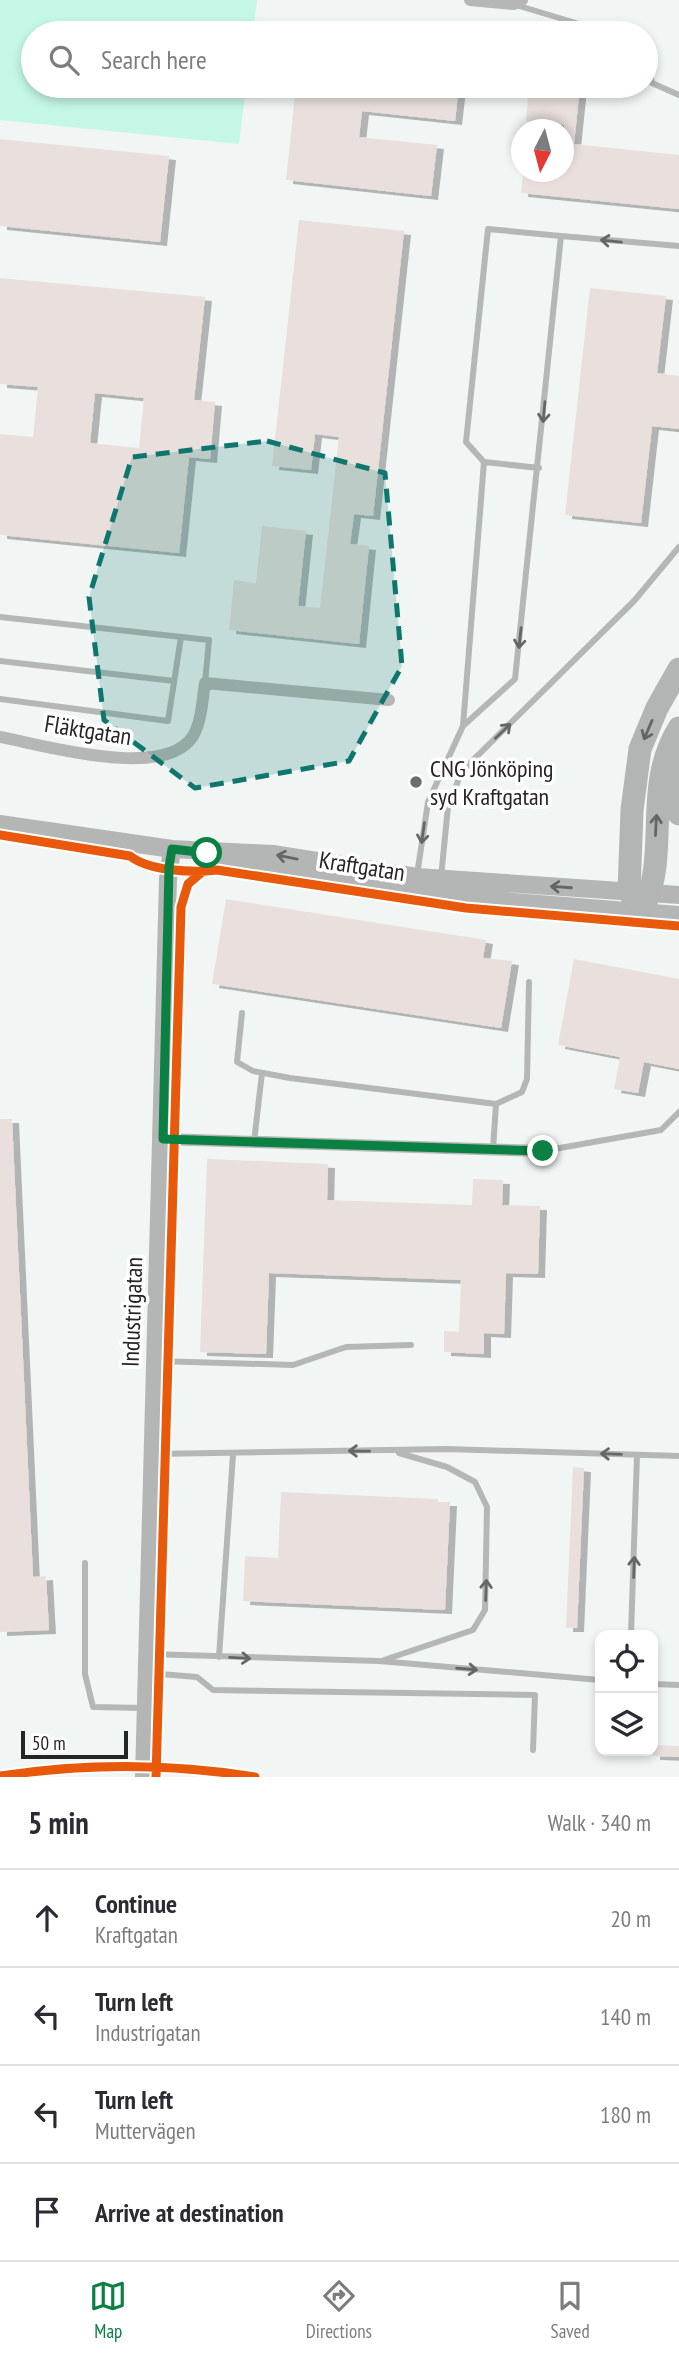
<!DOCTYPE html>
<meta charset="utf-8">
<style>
:root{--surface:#fff;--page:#f2f2f3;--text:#2b2b33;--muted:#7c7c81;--line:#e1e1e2;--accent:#0b8043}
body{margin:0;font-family:"PT Sans Narrow",sans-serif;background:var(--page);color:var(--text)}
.controls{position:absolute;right:21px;bottom:21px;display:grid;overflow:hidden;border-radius:14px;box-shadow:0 4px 10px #0003}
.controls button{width:63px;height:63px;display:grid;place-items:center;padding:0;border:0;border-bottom:2px solid var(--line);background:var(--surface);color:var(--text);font:35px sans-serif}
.compass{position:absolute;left:511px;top:119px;width:63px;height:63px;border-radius:50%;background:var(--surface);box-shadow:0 4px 10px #0003;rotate:186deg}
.scale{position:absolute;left:21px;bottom:18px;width:107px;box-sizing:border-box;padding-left:7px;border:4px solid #222524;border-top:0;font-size:19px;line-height:24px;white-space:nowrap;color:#222524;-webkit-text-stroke:5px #fff;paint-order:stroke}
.stop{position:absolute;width:21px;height:21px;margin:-16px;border:5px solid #0b8043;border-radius:50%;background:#fff}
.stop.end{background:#0b8043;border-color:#fff;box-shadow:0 2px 7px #0008}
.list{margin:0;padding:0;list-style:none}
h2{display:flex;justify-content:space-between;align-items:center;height:91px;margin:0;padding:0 28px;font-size:30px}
h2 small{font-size:23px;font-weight:400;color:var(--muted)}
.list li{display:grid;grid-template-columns:46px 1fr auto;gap:21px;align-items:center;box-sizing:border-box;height:98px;padding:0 28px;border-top:2px solid var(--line)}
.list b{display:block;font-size:26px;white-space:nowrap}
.list p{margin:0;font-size:23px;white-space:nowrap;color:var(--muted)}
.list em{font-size:23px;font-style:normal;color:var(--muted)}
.icon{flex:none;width:38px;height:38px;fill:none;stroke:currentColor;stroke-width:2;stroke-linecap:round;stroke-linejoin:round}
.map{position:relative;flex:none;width:679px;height:1777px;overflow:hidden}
.search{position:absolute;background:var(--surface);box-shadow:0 4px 10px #0003;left:21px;right:21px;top:21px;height:77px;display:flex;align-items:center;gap:18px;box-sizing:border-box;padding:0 24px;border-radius:38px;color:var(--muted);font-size:26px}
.sheet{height:483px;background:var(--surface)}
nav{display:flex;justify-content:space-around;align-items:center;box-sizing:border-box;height:98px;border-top:2px solid var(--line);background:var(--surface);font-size:19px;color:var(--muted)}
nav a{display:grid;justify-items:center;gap:4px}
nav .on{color:var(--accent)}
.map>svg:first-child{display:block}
.grass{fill:#c5f7e6}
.building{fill:#e9e0dd;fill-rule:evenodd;filter:url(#shadow)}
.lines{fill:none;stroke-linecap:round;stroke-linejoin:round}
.lane{stroke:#b5b7b6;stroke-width:6}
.street{stroke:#b5b7b6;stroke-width:12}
.secondary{stroke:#b4b6b5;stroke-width:18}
.highway{stroke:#b1b5b3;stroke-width:23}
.cycleway-casing{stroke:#fff;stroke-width:13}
.cycleway{stroke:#e8590c;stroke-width:9}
.oneway{stroke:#646766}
.oneway2{stroke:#626664}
.oneway3{stroke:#646665}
.route{stroke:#0b8043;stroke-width:9}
.marked{fill:#0f766e;fill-opacity:0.2;stroke:#0f766e;stroke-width:5;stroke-dasharray:14 9;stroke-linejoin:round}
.poi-dot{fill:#6a6e6d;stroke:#fff;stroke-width:2.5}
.labels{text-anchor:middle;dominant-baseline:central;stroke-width:7;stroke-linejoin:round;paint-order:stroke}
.street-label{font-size:24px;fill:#222524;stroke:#fff}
.poi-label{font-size:24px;fill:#222524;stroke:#fff;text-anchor:start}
</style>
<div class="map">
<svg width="679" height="1777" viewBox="0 0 679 1777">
<defs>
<filter id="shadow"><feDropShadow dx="7" dy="4" stdDeviation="0" flood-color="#0004"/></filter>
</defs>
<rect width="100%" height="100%" fill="#f1f6f4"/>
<!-- grass -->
<path class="grass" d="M0,0H257L253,33H33V86H246L239,144L0,120Z"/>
<!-- building -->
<path class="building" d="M296,86H459L455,121L362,111L359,137L437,145L431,196L286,180Z
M529,86H580L574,144L679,155V209L521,193L523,172H564V125L526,121Z
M0,139L169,156L160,242L0,226Z
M299,220L404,231L373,516L354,514L350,544L369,546L359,644L229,630L234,580L256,583L262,526L306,531L298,606L320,608L339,437L315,434L311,470L272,466Z
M0,278L205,297L194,400L215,402L210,459L189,457L179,553L0,535V434L33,437L38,387L0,384ZM95,393L144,398L139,448L90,443Z
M590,288L666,296L657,373L679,376V429L652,426L641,523L565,515Z
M226,899L486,940L483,958L512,961L501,1028L212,984Z
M574,959L679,979V1069L644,1062L638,1093L614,1089L620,1057L558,1045Z
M0,1119H12L33,1577L46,1576L49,1630L0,1632Z
M207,1159L328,1164L327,1200L472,1205L473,1179L503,1180L502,1205L540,1206L538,1274L506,1273L504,1334L484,1333V1354L444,1352V1331L459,1332L461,1280L269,1273L266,1354L200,1352Z
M573,1467L584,1468L577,1628H566Z
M281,1492L438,1499V1502H450L445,1610L243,1601L245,1556L278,1558Z
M653,1745L679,1746V1757L653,1756Z"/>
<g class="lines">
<!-- lane -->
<path class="lane" d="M516,5L609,33
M646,60L652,83L679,95
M484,462L539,468
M0,617L209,640L205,683
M0,661L174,681
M0,699L168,721L181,637
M463,726L484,462L466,442L488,229L561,236
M417,875L428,802L463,726L515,679L561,236L679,246
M441,878L448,806L462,771L634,601L679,547
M242,1013L237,1062L253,1071L290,1078L496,1104
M254,1142L262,1073
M493,1150L496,1104L522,1092L527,1079L529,982
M543,1151L661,1130L679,1112
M157,1361L293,1365L346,1347L411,1345
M156,1454L446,1449L679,1456
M85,1563V1674L93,1707L144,1708
M631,1635L637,1455
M149,1654L379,1661L600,1680
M219,1657L233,1455
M384,1660L473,1630L485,1610L487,1507L475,1482L447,1467L399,1453
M148,1673L197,1677L213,1690L535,1695L533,1750
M653,1684L679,1685"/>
<!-- street -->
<path class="street" d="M470,0L514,4L522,0
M0,737C44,745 165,781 193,736C202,720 202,701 205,683L389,700
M163,1139L543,1151"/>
<!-- secondary -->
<path class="secondary" d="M0,824L172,849L273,854L417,877L679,895
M217,857L240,865L426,895L679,915
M144,1777L168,879L172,849"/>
<!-- highway -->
<path class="highway" d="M672,762L671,775L679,814
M641,912L629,891L632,810L640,749L657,708L679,669
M641,912C672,858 641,789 679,728"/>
<defs>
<path id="cycleway" d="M0,835L130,856C149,871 193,873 217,870L466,908L679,926
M0,1776C86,1763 169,1763 255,1777
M156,1777L181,907L188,884L202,872"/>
</defs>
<!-- cycleway casing -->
<use href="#cycleway" class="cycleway-casing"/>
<!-- cycleway -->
<use href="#cycleway" class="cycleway"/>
</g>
<!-- one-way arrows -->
<defs><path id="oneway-shaft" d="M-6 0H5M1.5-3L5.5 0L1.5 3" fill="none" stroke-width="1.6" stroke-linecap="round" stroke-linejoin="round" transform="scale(1.75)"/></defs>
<g class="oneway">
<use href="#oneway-shaft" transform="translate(611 241) rotate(-174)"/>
<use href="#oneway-shaft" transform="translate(544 412) rotate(95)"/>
<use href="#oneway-shaft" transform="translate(520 638) rotate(96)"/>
<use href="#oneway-shaft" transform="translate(503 731) rotate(-44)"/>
<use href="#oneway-shaft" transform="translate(423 833) rotate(98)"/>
<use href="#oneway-shaft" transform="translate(359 1451) rotate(-179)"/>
<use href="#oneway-shaft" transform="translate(611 1454) rotate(-178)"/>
<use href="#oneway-shaft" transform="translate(634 1567) rotate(-88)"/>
<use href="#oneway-shaft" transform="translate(486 1590) rotate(-88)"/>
<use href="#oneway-shaft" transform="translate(240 1658) rotate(3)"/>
<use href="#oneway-shaft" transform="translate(467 1669) rotate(5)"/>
</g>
<g class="oneway2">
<use href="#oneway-shaft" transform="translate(648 730) rotate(113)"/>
<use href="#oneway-shaft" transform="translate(656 825) rotate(-87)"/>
</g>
<g class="oneway3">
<use href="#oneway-shaft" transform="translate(287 857) rotate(-169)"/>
<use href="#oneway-shaft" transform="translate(561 887) rotate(-176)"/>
</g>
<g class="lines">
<!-- route -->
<path class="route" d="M207,853L172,849L169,867L163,1139L543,1151"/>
</g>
<!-- marked area -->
<path class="marked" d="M267,441L385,473L402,666L349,761L195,788L104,720L89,597L132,457Z"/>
<!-- markers -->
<circle class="poi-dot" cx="416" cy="782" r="7"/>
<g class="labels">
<!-- street labels -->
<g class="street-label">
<text transform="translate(88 730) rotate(9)">Fläktgatan</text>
<text transform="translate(362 866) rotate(9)">Kraftgatan</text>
<text transform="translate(132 1312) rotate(-88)">Industrigatan</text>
</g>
<!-- poi labels -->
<g class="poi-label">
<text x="430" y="768">CNG Jönköping<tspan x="430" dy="28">syd Kraftgatan</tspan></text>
</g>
</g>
</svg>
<div class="controls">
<button><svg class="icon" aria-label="locate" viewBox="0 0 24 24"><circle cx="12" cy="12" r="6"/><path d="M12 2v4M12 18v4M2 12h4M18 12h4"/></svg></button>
<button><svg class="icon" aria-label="layers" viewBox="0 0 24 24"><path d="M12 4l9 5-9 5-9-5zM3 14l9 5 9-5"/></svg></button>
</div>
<svg class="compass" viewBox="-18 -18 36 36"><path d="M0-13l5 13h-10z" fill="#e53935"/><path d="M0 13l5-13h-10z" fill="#7c7c81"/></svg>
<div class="scale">50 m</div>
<div class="stop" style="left:207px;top:853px"></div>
<div class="stop end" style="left:543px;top:1151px"></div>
<div class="search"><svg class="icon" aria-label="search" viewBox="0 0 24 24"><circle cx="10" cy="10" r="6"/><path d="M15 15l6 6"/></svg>Search here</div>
</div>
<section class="sheet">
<h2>5 min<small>Walk · 340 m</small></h2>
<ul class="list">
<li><svg class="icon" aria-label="ahead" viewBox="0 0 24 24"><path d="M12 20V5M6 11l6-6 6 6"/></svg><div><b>Continue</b><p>Kraftgatan</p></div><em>20 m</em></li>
<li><svg class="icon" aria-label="left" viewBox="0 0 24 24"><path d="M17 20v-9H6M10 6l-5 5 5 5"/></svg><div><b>Turn left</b><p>Industrigatan</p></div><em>140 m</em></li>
<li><svg class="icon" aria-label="left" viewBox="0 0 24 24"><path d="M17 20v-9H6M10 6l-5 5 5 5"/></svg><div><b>Turn left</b><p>Muttervägen</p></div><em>180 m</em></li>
<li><svg class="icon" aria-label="arrive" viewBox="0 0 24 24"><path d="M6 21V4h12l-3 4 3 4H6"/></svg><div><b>Arrive at destination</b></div></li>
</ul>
</section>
<nav>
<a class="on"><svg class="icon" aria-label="map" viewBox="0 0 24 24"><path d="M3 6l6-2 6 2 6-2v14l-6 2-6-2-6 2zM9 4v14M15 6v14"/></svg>Map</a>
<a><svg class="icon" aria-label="directions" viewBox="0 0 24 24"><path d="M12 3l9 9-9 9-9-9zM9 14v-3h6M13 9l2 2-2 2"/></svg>Directions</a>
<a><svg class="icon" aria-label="saved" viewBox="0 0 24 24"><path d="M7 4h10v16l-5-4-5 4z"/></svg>Saved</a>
</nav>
